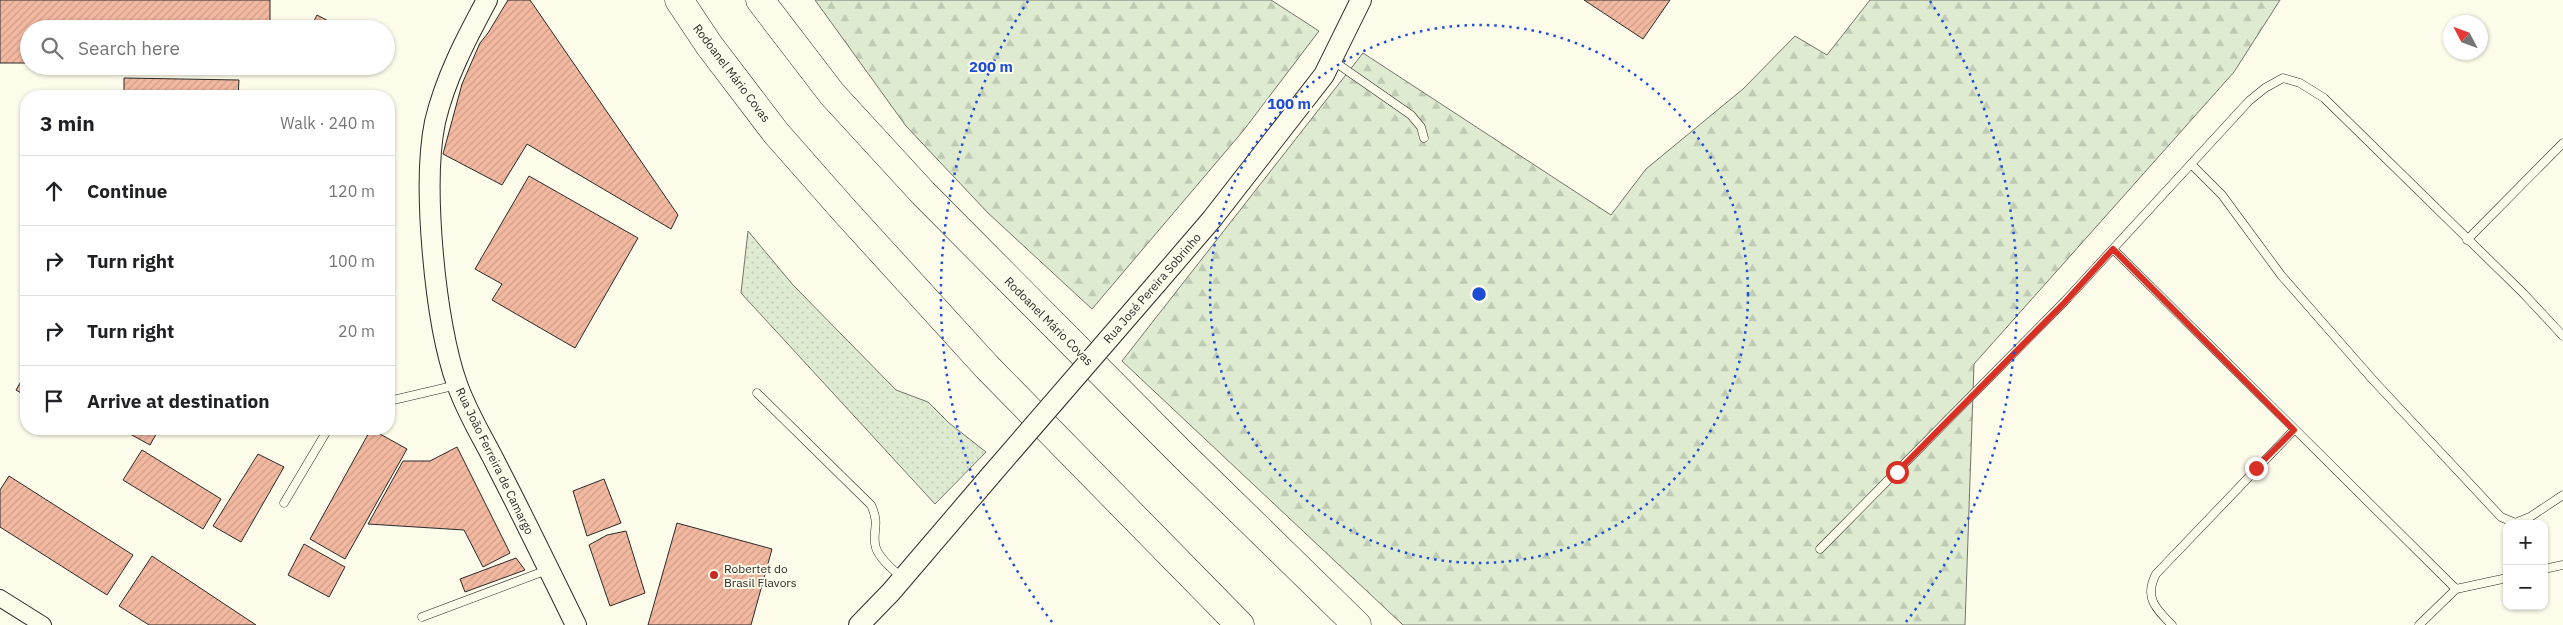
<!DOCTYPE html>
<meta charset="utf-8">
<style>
:root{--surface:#fff;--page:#f2f2f2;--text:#202124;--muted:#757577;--line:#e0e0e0}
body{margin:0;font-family:"IBM Plex Sans",sans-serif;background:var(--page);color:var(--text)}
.controls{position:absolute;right:15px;bottom:15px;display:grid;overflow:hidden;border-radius:10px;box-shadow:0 1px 4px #0004}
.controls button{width:45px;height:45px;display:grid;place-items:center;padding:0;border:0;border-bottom:1px solid var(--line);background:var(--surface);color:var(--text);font:25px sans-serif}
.compass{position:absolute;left:2443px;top:15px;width:45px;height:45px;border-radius:50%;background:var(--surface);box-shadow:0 1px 4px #0004;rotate:311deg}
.stop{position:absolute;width:15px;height:15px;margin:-11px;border:4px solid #d93025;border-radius:50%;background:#fff}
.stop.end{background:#d93025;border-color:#fff;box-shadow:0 1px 5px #0008}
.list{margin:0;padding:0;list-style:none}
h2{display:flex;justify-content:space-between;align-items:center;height:65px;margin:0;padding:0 20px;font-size:21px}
h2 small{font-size:16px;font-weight:400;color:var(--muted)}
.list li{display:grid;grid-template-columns:32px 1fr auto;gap:15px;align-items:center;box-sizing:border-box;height:70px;padding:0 20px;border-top:1px solid var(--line)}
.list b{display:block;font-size:19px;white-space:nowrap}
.list em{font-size:16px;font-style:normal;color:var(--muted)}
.icon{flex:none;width:28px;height:28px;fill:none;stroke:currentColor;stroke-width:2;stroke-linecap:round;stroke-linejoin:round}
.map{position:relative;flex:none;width:2563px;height:625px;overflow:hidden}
.search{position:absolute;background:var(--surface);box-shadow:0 1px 4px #0004;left:20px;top:20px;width:375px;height:55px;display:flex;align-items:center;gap:12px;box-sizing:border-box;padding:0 18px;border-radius:28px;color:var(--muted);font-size:19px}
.panel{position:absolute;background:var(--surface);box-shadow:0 1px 4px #0004;left:20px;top:90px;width:375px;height:345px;border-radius:20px}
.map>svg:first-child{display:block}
.grass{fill:url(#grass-dots);stroke:#74746e}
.forest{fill:url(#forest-firs);stroke:#74746e}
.building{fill:url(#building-hatch);stroke:#2b2b2b}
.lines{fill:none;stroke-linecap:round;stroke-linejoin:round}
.service-casing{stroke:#2b2b2b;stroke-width:9}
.minor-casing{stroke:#2b2b2b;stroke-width:18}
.tertiary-casing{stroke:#2b2b2b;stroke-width:22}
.motorway-casing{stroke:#2b2b2b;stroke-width:29}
.service{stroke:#fdfbea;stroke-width:8}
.minor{stroke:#fdfbea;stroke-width:16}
.tertiary{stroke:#fdfbea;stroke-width:20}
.motorway{stroke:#fdfbea;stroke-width:28}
.tertiary-bridge-casing{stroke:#2b2b2b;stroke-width:22;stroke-linecap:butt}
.tertiary-bridge{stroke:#fdfbea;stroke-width:20}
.route{stroke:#d93025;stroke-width:6}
.ring{fill:none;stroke:#1d4ed8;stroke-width:2.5;stroke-dasharray:2.5 5}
.poi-dot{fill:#c62828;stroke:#fdfbea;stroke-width:2}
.labels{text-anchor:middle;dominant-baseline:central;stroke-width:4;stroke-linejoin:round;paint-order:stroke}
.street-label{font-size:12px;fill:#2b2b2b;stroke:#fdfbea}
.poi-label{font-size:12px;fill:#2b2b2b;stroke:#fdfbea;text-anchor:start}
.centre{fill:#1d4ed8;stroke:#fdfbea;stroke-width:2.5}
.ring-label{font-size:15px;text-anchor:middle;font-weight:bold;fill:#1d4ed8;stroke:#fdfbea;stroke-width:4;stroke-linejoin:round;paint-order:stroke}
</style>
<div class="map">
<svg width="2563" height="625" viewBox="0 0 2563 625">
<defs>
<pattern id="grass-dots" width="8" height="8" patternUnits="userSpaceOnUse" patternTransform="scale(1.25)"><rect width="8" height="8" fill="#deebd1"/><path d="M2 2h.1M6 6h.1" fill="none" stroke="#bfcab4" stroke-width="1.8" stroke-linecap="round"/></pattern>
<pattern id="forest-firs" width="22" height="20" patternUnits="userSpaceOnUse" patternTransform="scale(1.25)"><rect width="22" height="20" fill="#deebd1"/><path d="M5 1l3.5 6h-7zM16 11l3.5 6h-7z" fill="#bfcab4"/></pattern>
<pattern id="building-hatch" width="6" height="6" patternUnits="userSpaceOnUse" patternTransform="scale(1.25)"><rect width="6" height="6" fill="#f2b8a0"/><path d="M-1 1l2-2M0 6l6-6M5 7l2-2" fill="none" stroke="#d09e8a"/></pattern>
</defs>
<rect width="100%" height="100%" fill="#fdfbea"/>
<!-- grass -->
<path class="grass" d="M748,231L793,285L896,390L928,402L949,423L986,452L935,504L741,293Z"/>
<!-- forest -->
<path class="forest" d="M815,0H1271L1319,31L1243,131L1092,309L988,213L906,126Z
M1870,0H2280L2234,72L1974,364L1965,625H1403L1122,361L1363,53L1611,215L1646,169L1743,89L1795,36L1827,55Z"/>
<!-- building -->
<path class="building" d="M0,0H270V29H29V63H0Z
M508,0H530L678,215L671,229L527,144L502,185L443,154L462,84L480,43L488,33Z
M1584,0H1670L1643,39Z
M317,15L338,26L337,29H310Z
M124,78L239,80L238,96L124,94Z
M529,176L638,238L575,348L492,300L502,284L475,269Z
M26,373V396L16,390Z
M121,429H159L150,445Z
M371,429L407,449L345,559L310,539Z
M457,447L510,553L483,567L464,530L368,524L403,461H430Z
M142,450L221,499L203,529L123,480Z
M258,454L284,467L241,542L213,526Z
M9,476L133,555L107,595L0,527V490Z
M604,479L621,523L587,536L573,491Z
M677,523L772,549L751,625H648Z
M626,531L645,593L610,606L589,545L607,535Z
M304,544L345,567L329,597L288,575Z
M152,556L256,625H149L119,606Z
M516,558L525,570L465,592L460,579Z"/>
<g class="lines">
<defs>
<path id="service" d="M1332,60L1411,115L1421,127L1424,138
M2191,164L2222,195L2281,275L2373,380L2501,517L2515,523L2530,517L2563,495
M2467,240L2563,143
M2113,249L2456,589
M757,393L871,505C881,526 871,532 876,548C880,560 894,570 902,578
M389,401L457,385
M284,503L328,429
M1820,549L2065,301L2249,101L2265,88L2283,78L2300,83L2324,98L2524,294L2563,336
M2544,569L2563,565
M422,617L547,570
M2172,625C2155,608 2144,597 2156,574L2294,430
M2419,625L2456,589L2507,578"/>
<path id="minor" d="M0,598L43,625"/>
<path id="tertiary" d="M487,0C466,39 445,79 435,122C422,185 435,323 457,384C467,413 483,438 497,466C524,518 550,572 576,625
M1157,283L1212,219L1324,75L1361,0
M859,625L891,592L991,475"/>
<path id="motorway" d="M679,0L709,45L776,133L843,209L987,367L1240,625
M760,0L832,94L923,193L1182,454L1357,625"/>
</defs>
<!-- service casing -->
<use href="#service" class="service-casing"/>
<!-- minor casing -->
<use href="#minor" class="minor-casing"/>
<!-- tertiary casing -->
<use href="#tertiary" class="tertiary-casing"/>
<!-- motorway casing -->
<use href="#motorway" class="motorway-casing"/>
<!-- service -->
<use href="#service" class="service"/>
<!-- minor -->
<use href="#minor" class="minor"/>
<!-- tertiary -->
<use href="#tertiary" class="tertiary"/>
<!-- motorway -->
<use href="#motorway" class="motorway"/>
<defs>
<path id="tertiary-bridge" d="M991,475L1157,283"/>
</defs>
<!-- tertiary-bridge casing -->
<use href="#tertiary-bridge" class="tertiary-bridge-casing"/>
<!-- tertiary-bridge -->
<use href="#tertiary-bridge" class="tertiary-bridge"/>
</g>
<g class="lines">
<!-- route -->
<path class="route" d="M1897,472L2065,302L2113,249L2294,430L2256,468"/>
</g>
<!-- distance rings -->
<g class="ring">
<circle cx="1479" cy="294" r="269"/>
<path d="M1052 622A538 538 0 0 1 1028 1M1930 1A538 538 0 0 1 1906 622"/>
</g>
<!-- markers -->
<circle class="poi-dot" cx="714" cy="575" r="5"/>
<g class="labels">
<!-- street labels -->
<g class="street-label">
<text transform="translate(732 73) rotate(53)">Rodoanel Mário Covas</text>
<text transform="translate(1152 288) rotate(-49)">Rua José Pereira Sobrinho</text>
<text transform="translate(1049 321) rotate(45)">Rodoanel Mário Covas</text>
<text transform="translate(495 461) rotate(64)">Rua João Ferreira de Camargo</text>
</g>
<!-- poi labels -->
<g class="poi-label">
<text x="724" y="568">Robertet do<tspan x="724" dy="14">Brasil Flavors</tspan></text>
</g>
</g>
<circle cx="1479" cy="294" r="8" class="centre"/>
<g class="ring-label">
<text x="991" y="72">200 m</text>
<text x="1289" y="109">100 m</text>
</g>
</svg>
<div class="controls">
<button>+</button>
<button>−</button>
</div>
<svg class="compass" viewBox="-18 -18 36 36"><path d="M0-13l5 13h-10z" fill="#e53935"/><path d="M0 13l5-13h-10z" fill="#757577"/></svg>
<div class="stop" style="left:1897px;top:472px"></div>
<div class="stop end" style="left:2256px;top:468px"></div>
<div class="search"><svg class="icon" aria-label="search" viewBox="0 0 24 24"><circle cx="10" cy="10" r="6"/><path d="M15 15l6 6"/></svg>Search here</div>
<section class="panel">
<h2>3 min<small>Walk · 240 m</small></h2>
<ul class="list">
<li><svg class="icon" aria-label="ahead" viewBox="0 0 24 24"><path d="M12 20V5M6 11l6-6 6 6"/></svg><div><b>Continue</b></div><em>120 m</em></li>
<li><svg class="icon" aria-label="right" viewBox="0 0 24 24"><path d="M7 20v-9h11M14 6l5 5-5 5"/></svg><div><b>Turn right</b></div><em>100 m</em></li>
<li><svg class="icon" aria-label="right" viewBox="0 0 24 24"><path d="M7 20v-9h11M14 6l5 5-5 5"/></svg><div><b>Turn right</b></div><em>20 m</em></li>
<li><svg class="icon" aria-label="arrive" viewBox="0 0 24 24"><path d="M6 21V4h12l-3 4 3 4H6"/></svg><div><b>Arrive at destination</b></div></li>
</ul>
</section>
</div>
